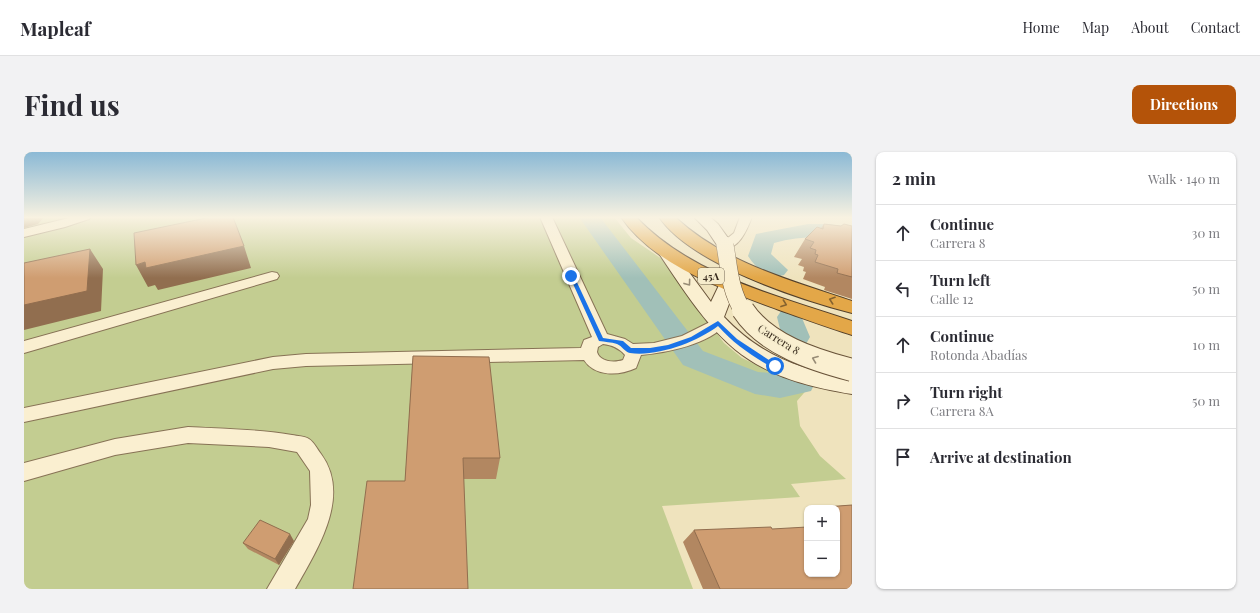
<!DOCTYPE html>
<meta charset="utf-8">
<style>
:root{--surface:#fff;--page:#f2f2f3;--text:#2b2b33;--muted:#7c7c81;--line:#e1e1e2;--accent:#b45309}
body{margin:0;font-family:"Playfair Display",serif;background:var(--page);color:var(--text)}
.controls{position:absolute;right:12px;bottom:12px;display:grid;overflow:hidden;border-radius:8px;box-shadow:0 1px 3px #0004}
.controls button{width:36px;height:36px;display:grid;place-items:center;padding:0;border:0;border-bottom:1px solid var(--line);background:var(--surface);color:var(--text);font:20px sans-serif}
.stop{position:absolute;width:12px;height:12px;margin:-9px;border:3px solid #1a73e8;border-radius:50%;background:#fff}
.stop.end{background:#1a73e8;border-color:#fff;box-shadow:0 1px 4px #0008}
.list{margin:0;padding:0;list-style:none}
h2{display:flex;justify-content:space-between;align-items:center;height:52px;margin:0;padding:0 16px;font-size:17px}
h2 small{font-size:13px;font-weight:400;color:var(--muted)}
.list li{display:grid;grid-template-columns:26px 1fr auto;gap:12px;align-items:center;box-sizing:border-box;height:56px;padding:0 16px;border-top:1px solid var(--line)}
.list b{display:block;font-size:15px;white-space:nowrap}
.list p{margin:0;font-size:13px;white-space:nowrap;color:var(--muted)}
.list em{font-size:13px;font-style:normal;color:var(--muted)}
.icon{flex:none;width:22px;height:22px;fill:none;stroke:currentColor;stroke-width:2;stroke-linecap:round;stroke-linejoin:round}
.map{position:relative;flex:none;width:828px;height:437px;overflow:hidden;border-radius:8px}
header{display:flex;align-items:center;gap:24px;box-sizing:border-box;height:56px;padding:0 20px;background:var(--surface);border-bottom:1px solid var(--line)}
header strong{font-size:19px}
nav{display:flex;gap:22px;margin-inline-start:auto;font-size:14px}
.intro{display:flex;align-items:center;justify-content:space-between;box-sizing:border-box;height:96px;padding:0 24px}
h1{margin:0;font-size:28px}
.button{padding:10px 18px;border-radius:8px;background:var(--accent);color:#fff;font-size:14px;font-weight:700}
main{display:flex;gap:24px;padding:0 24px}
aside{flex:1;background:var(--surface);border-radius:8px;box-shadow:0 1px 3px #0004}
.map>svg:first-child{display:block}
.green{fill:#c3cd91}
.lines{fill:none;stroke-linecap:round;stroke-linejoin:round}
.river{fill:#a1c0b8;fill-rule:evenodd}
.street-casing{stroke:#877255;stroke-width:2}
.secondary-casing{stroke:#695339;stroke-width:2}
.highway-casing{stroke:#54402a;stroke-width:2}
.street{fill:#faefd0;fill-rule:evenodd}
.secondary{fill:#faefd0;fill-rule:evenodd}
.highway{fill:#e3a748;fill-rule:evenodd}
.secondary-bridge-far1-casing{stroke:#695339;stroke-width:18;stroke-linecap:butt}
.secondary-bridge-casing{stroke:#695339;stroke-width:24;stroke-linecap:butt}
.secondary-bridge-far1{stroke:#faefd0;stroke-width:17}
.secondary-bridge{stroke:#faefd0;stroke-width:22}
.wall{fill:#b28761}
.shaded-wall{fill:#916e4f}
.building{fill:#cf9d71;stroke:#916e4f}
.oneway{stroke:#988c76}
.oneway2{stroke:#84622f}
.route{fill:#1a73e8}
.labels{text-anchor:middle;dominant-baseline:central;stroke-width:3;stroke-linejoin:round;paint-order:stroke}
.shield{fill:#f6eccc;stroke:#706450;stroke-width:1}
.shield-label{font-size:10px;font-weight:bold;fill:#36291b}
.street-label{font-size:11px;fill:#36291b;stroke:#f6eccc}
</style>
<header>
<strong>Mapleaf</strong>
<nav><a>Home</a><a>Map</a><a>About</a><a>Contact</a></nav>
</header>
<div class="intro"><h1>Find us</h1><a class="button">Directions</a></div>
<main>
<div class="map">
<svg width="828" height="437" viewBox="0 0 828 437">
<rect width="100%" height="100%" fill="#efe3bd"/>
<!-- green -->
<path class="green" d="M0,65H590L607,86L638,107L700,191L718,206L747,220L786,234L773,249L776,274L796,304L822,327L767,332L776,345L638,354L669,437H0Z"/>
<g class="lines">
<!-- river -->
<path class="river" d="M555,65H576L679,199L734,220L756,222L776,220L787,223L791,231L787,239L756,246L731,242L659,213Z
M784,72H806L828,77V89C802,83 776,84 750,91L747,102L764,118L760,123C745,127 732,117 724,104L732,82Z
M766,157L775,159L786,185L782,192L772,194L762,192L758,185L753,165L757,159Z"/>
<defs>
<path id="street" d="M49,65H67L65,67L41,75L0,85V77Z
M516,65H528L583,182L601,187L609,192L630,191L658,184L694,166L699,168L702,171C688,192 641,201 617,203L612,216C595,224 571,225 560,208L282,214L249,217L0,270V256L249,205L282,202L557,196L560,188L568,185ZM579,192C588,193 595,196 601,203L599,208C590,211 576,210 573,200L574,195Z
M716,65H728C723,78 714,100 697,96L695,93L710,81Z
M248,120L253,121L255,124L253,127L0,201V189Z
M164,275C199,277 233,277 268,283C273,284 281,284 285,287C290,290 293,297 297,302C328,344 293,398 271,437H243L284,367L287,353L286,319L273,300L245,295L164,291L91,303L0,329V311L91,287Z"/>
<path id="secondary" d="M670,65H686L694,72L709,93L707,96L701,98L695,96L683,78Z
M642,95L648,97L687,150L698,127L704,126L710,127L713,131L700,165C737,204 776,218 828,226V242C717,224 693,189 634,100L636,97Z"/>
<path id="highway" d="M597,65H612C668,124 754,144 828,169V183C805,176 781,167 758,159C704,139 631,115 597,65Z
M635,65H651C701,111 765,128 828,149V161C774,147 667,112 635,65Z"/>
</defs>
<!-- street casing -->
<use href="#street" class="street-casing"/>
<!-- secondary casing -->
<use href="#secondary" class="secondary-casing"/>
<!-- highway casing -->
<use href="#highway" class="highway-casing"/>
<!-- street -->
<use href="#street" class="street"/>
<!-- secondary -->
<use href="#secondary" class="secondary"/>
<!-- highway -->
<use href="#highway" class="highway"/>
<defs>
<path id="secondary-bridge-far1" d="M701,93C705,116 706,139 719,159"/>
<path id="secondary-bridge" d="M719,158C742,193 790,208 828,218"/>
</defs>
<!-- secondary-bridge-far1 casing -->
<use href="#secondary-bridge-far1" class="secondary-bridge-far1-casing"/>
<!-- secondary-bridge casing -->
<use href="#secondary-bridge" class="secondary-bridge-casing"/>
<!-- secondary-bridge-far1 -->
<use href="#secondary-bridge-far1" class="secondary-bridge-far1"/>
<!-- secondary-bridge -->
<use href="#secondary-bridge" class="secondary-bridge"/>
</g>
<!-- wall -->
<path class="wall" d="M800,72L817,74H828V147L800,138L801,135L779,127L782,120L779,119L780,115L774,113L778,107L770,105L781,87L797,76Z
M389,204L476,306L472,327H440L381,329Z
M828,353V437H679L659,390L670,378L748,377L813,422V356H800L801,355Z
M270,389L255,413L224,397L219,391Z"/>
<!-- shaded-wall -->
<path class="shaded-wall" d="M0,65H20L14,72L0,76Z
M220,94L227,116L134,138L131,133L124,135L112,113L121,110Z
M66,97L79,117L77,159L0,178V153Z
M266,382L270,389L255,413L251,407Z"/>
<!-- building -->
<path class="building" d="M187,65H209L220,94L122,116L121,110L112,113L110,81Z
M800,72L817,74L820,72L828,74V125L813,121L814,117L791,110L794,103L791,102L792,98L786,96L790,90L781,87L793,75L799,77Z
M66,97L63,139L0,153V111Z
M389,204L465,205L476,306H439L444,437H329L343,329H381Z
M828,353V437H696L670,378L747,375L748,377L783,375V422H813V373H814L813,372V356H802L801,355Z
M236,368L266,382L251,407L219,391Z"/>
<!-- one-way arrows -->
<defs><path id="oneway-chevron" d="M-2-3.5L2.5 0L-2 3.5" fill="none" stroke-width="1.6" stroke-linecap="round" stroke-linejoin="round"/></defs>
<g class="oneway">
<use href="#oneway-chevron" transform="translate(664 131) rotate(54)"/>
<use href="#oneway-chevron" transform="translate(791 207) rotate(-159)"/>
</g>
<g class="oneway2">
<use href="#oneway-chevron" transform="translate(808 148) rotate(-161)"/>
<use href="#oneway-chevron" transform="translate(760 152) rotate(20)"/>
</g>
<!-- sky -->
<linearGradient id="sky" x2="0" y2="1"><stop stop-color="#8bb9d5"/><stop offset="0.52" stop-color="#f8f2e1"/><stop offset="1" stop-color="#f8f2e1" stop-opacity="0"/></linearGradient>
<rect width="828" height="126" fill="url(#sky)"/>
<!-- route -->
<path class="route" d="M545,123L550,124L579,186L599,189L607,196H626L644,193L667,185L694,169L713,187L754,214L749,216C728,204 710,192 694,174C673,190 633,205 606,201C601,200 598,194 593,192C587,190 581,190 575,189Z"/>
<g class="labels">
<!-- shield labels -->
<rect class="shield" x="674" y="116" width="26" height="16" rx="3"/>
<g class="shield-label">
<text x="687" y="124">45A</text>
</g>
<!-- street labels -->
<g class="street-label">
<text transform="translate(755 187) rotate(32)">Carrera 8</text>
</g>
</g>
</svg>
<div class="controls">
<button>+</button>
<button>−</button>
</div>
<div class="stop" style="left:751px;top:214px"></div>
<div class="stop end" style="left:547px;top:124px"></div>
</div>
<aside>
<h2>2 min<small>Walk · 140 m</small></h2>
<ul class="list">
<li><svg class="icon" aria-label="ahead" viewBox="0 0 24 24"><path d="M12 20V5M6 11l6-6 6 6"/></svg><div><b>Continue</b><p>Carrera 8</p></div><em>30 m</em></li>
<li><svg class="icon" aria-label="left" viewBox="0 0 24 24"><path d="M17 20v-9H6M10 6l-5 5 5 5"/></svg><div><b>Turn left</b><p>Calle 12</p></div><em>50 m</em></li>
<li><svg class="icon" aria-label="ahead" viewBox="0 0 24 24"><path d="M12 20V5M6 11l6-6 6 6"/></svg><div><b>Continue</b><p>Rotonda Abadías</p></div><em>10 m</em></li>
<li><svg class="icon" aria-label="right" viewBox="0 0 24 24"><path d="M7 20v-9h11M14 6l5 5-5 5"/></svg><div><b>Turn right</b><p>Carrera 8A</p></div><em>50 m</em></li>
<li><svg class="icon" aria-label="arrive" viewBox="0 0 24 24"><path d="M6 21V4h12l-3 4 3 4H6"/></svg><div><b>Arrive at destination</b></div></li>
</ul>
</aside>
</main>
